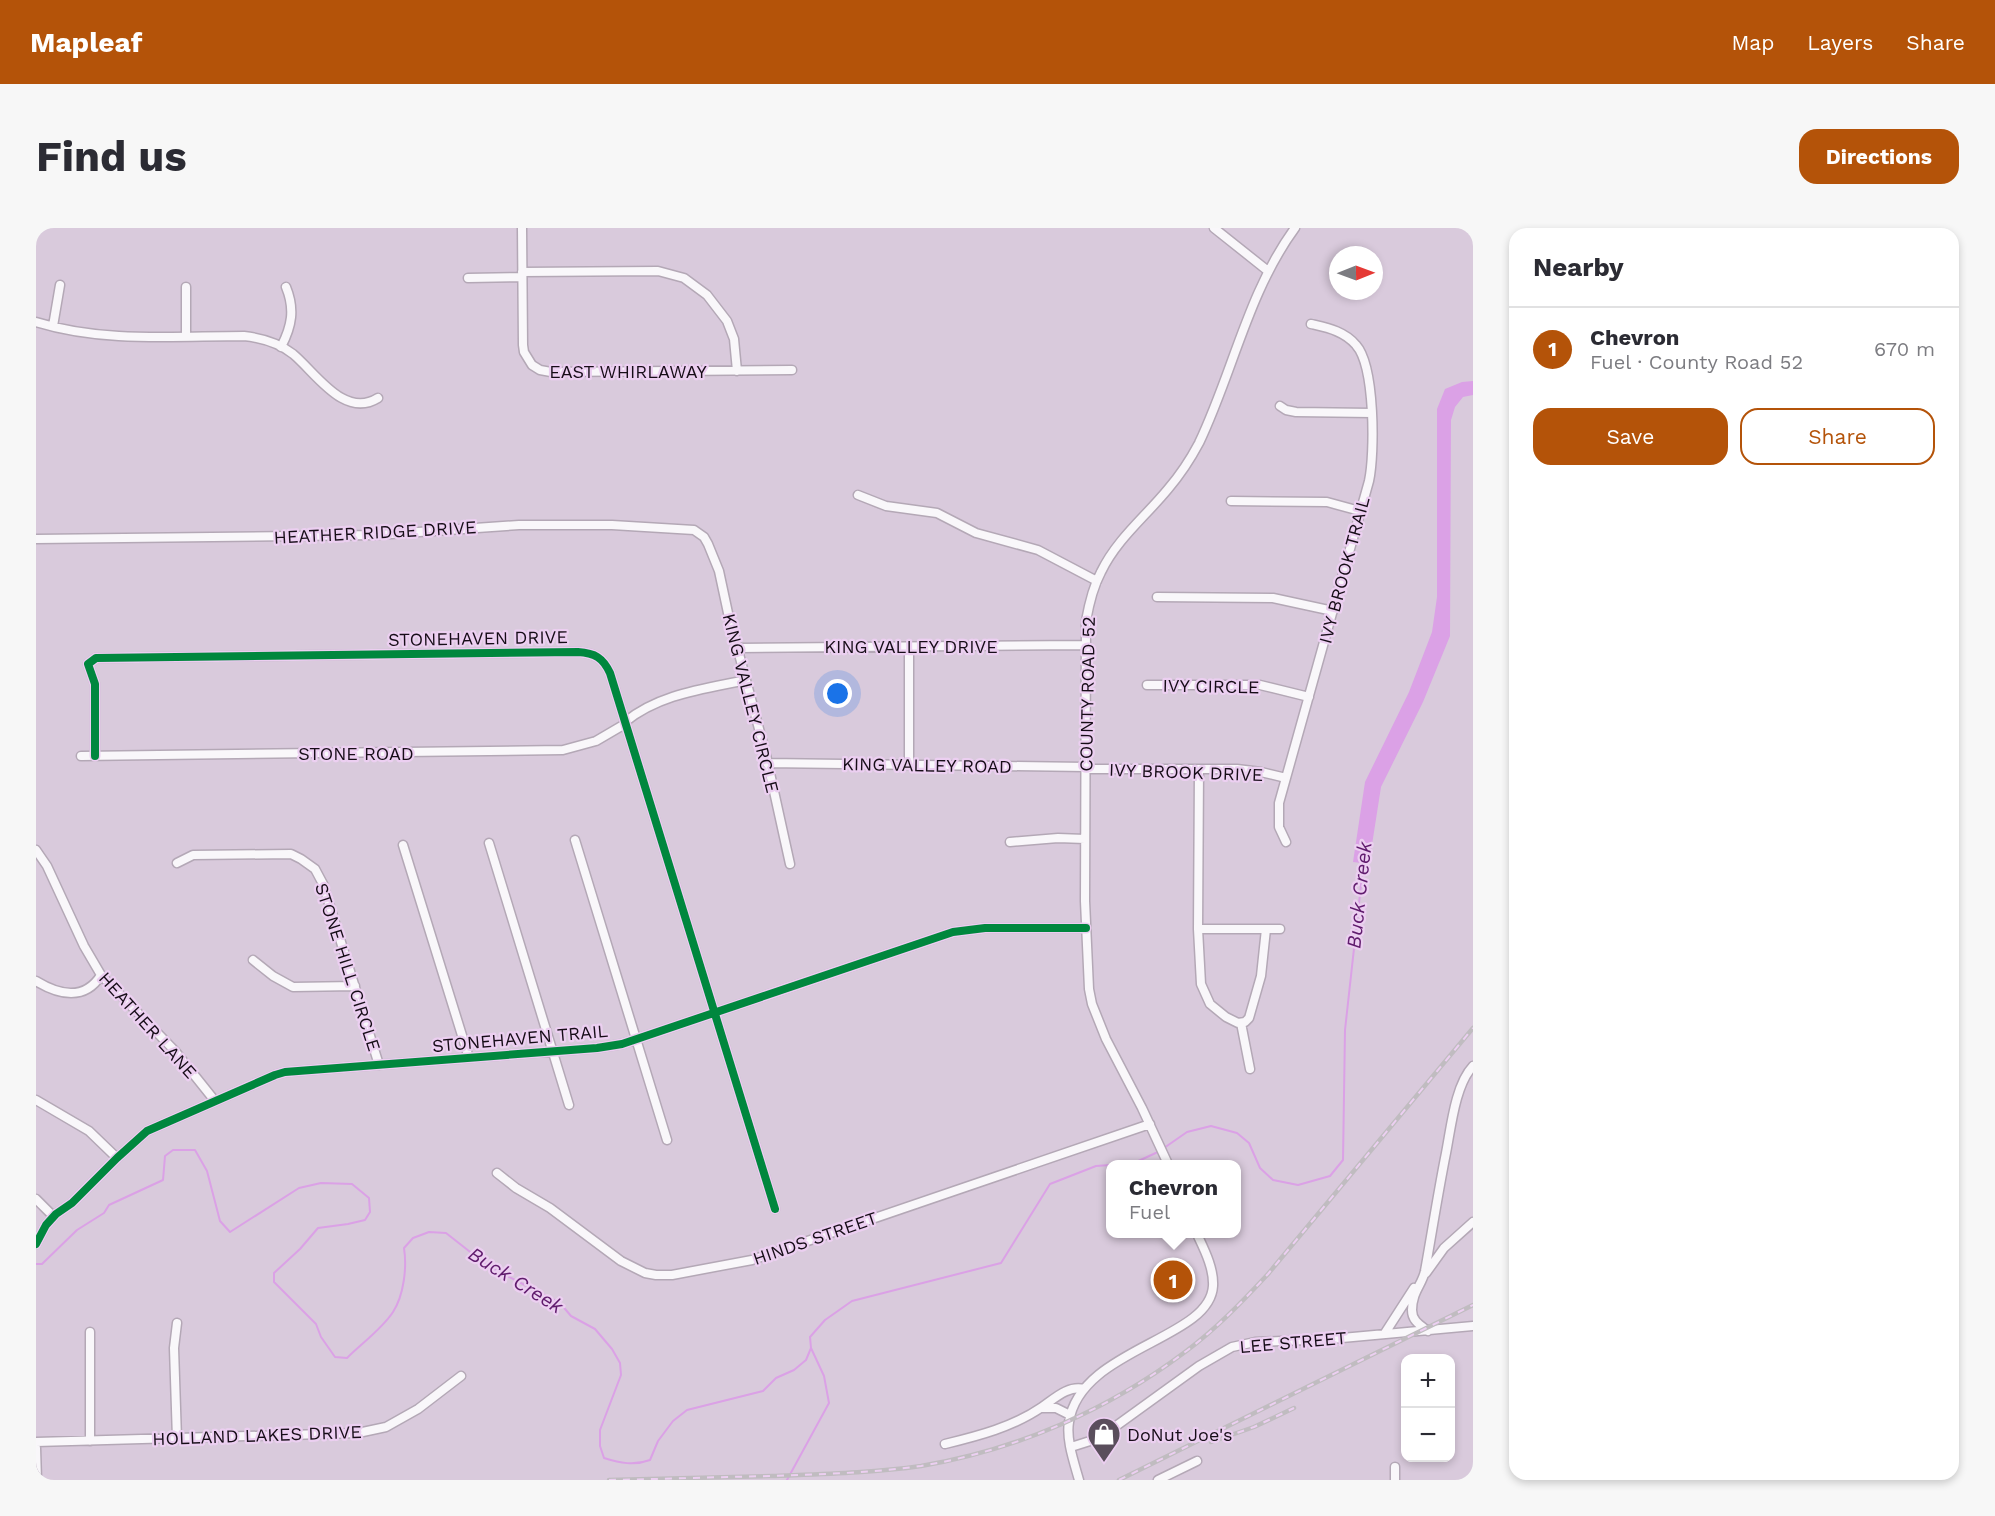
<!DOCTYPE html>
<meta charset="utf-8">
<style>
:root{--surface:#fff;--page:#f7f7f7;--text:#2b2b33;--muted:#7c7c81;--line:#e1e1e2;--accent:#b45309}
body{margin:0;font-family:"Work Sans",sans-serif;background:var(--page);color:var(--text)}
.controls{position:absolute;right:18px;bottom:18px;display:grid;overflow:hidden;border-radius:12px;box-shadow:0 3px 9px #0003}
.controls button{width:54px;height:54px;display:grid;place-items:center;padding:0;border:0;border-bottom:2px solid var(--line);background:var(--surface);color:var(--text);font:30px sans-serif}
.compass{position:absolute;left:1293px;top:18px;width:54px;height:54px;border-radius:50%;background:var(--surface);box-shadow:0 3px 9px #0003;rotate:89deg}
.you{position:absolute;left:802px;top:466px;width:21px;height:21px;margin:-15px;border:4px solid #fff;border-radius:50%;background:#1a73e8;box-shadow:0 0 0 9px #1a73e833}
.badge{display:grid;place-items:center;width:39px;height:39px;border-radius:50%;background:var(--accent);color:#fff;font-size:20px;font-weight:700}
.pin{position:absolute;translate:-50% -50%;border:3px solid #fff;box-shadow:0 2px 6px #0006}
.popup{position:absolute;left:1070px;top:932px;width:135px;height:78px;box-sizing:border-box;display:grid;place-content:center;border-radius:12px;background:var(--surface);filter:drop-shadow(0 2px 4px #0005);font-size:20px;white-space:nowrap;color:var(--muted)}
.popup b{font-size:22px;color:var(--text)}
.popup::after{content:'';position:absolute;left:50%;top:100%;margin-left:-12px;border:12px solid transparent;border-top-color:var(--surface)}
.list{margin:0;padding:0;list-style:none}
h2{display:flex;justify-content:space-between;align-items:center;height:78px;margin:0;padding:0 24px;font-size:26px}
h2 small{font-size:20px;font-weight:400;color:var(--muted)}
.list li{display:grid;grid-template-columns:39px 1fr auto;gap:18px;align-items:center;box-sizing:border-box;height:84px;padding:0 24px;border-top:2px solid var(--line)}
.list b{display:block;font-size:22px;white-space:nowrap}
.list p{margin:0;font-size:20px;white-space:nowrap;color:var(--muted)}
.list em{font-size:20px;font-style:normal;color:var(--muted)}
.actions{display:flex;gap:12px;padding:18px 24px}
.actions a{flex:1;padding:14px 0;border:2px solid var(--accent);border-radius:18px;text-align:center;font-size:21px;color:var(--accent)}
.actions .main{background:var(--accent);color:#fff}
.map{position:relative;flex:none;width:1437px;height:1252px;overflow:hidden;border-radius:18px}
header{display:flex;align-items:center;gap:36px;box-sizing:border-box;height:84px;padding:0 30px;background:var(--accent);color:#fff}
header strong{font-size:28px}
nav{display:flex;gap:33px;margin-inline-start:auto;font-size:21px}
.intro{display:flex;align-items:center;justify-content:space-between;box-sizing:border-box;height:144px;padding:0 36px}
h1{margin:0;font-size:42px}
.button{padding:15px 27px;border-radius:18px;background:var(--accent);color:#fff;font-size:21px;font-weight:700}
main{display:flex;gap:36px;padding:0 36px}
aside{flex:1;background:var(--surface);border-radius:18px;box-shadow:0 3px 9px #0003}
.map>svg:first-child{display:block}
.water{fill:#dba1e6}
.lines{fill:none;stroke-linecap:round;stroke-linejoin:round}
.stream{stroke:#dba1e6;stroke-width:2}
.minor-casing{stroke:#b4a8b6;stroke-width:11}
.minor{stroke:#f9f7fa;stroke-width:8}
.rail-casing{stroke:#c0bcc0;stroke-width:4.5}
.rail{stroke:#eccff1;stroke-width:2;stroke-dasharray:7;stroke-linecap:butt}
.cycleway-casing{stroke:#eccff1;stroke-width:11}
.cycleway{stroke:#00873e;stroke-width:8}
.labels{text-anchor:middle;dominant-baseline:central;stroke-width:4.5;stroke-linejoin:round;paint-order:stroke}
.street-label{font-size:18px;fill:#160c17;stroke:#eccff1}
.poi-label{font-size:18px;fill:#160c17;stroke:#eccff1;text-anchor:start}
.water-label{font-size:20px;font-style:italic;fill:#601b6d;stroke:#eccff1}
</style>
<header>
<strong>Mapleaf</strong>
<nav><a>Map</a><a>Layers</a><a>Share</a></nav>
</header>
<div class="intro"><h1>Find us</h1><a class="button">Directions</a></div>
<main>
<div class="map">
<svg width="1437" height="1252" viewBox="0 0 1437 1252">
<rect width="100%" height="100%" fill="#d9cadc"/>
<!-- water -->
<path class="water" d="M1437,153V167L1427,169L1419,179L1415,192L1414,408L1387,474L1345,559L1333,636L1317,634L1329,554L1373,464L1396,404L1401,369V181L1409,161L1426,154Z"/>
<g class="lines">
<!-- stream -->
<path class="stream" d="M1128,920L1151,904L1175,898L1201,905L1213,915L1224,940L1237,952L1262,957L1294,948L1307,932L1309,802L1326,648L1325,633
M1078,936L1098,935L1124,923
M0,1036H6L41,1002L68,985L73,977L127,952L129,928L137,922H159L171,943L184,993L194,1004L263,960L285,955L316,956L333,970L334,984L329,992L312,996L282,1000L264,1021L238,1045V1054L280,1096L285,1109L299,1129L311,1130C326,1115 346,1101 357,1084C368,1067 371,1039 368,1020L377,1010L393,1004L410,1005L452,1038L524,1075L535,1088L559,1101L576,1121L584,1135L585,1147L564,1202V1218L568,1230C584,1235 598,1238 614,1232L622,1213L637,1193L651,1182L727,1163L740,1150L758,1142L770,1132L775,1120L774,1109L789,1092L816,1073L965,1035L1014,956L1060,938L1074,937
M751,1252L793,1175L788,1148L775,1120"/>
<defs>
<path id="minor" d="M486,0L487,117L488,124L496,137L504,142L515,144L756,142
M1178,0L1232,43
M486,44L622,43L648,50L671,67L691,93L698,111L701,143
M432,50L486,49
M150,59V108
M0,94C67,115 140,108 208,108C226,110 243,115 257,126C280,145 308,191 342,170
M17,98L24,57
M245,119C256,98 259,81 250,59
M1244,178L1250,182L1260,184L1336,185
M822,267L850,278L901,285L940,305L1002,322L1061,353
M1195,273L1291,274L1324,283
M0,311L340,307L483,297H576L658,302L668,309L672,316L683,343L692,385L730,527L754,636
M1121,369L1237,370L1297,383
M873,418V537
M702,420L1048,417
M1111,457H1224L1273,469
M589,494C623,466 668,461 710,452
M45,528L527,522L560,513L589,496
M59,528V456L52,436L60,430L542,424C559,425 567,430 574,445L739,981
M731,535L1050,539
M1050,541H1201L1225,544L1250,550
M1163,541L1162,701L1165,756L1174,776L1190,789L1202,795L1209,794L1213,790L1225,748L1230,701
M539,612L631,912
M974,614L1022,610L1049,611
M1250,614L1243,599V575L1333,253C1339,225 1339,138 1320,117C1308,103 1292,100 1275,96
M453,615L533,877
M367,617L433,830
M0,622L11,638L48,718L65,747L139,823L179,873
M141,635L157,627L255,626L265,631L279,641L287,656L343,837
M1162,701H1244
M217,732L237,748L257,759L319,758
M0,753C23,767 49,773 65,747
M1205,795L1214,841
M0,872L53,903L81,930
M1132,936L1106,880L1070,811L1056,776L1053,761L1049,673L1050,393C1053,376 1057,359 1065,344C1081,311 1109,289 1132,261C1144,247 1154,232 1163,215C1197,144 1212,64 1259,0
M461,945L480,960L514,980L585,1033L609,1045L620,1047H636L716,1032L1114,896
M0,971L15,986H20
M0,1016L10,997L20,986L36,975L81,930L111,903L239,847L249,844L561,820L586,816L917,704L949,700H1050
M1390,1045L1408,1020L1437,994
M1392,1103C1384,1097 1376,1093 1376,1082C1376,1064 1386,1057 1389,1043C1396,1004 1402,965 1410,925C1415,900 1419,857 1437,838
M54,1104V1213
M1349,1105L1378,1060
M1006,1180H1020L1034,1187
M141,1211L138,1120L141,1095
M0,1214L322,1205L350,1199L382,1181L425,1148
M909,1216C942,1208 977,1199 1006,1179C1018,1171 1032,1157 1048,1161
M1035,1219L1054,1213L1080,1198L1163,1138L1196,1119L1219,1114L1295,1111L1437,1098
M0,1220L1,1252
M1359,1239V1252
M1043,1252C1038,1234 1030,1212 1033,1194C1044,1120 1174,1112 1177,1058C1178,1040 1168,1021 1161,1006
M1122,1252L1161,1233"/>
</defs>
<!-- minor casing -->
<use href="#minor" class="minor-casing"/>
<!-- minor -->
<use href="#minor" class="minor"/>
<defs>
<path id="rail" d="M1175,1214L1218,1199L1258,1180
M573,1252C627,1251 682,1249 736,1248C786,1246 836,1245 885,1238C981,1222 1072,1182 1149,1124C1180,1101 1206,1074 1232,1046L1437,800
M1083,1252L1437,1077"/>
</defs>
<!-- rail casing -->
<use href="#rail" class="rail-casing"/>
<!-- rail -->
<use href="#rail" class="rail"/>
<defs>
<path id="cycleway" d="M59,528V456L52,436L60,430L542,424C559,425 567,430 574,445L739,981
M0,1016L10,997L20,986L36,975L81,930L111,903L239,847L249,844L561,820L586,816L917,704L949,700H1050"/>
</defs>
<!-- cycleway casing -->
<use href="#cycleway" class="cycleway-casing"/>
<!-- cycleway -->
<use href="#cycleway" class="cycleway"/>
</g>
<!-- icons -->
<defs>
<symbol id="shop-pin" viewBox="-11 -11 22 30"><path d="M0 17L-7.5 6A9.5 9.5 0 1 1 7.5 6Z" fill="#5a4e5c" stroke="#eccff1"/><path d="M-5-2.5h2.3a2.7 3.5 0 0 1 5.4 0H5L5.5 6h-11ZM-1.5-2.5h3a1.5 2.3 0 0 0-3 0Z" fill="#fff"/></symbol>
</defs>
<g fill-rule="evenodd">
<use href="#shop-pin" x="1049" y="1187" width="38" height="52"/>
</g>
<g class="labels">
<!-- street labels -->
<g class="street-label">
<text x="592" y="143">EAST WHIRLAWAY</text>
<text transform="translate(339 304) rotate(-3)">HEATHER RIDGE DRIVE</text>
<text transform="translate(1308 342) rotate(-75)">IVY BROOK TRAIL</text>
<text transform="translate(442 410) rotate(-1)">STONEHAVEN DRIVE</text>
<text x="875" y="418">KING VALLEY DRIVE</text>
<text transform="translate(1175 458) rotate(1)">IVY CIRCLE</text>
<text transform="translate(1051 466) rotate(-89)">COUNTY ROAD 52</text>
<text transform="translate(715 475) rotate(76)">KING VALLEY CIRCLE</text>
<text x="320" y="525">STONE ROAD</text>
<text transform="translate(891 537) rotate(1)">KING VALLEY ROAD</text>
<text transform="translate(1150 544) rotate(2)">IVY BROOK DRIVE</text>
<text transform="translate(312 739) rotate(72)">STONE HILL CIRCLE</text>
<text transform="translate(112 797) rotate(48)">HEATHER LANE</text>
<text transform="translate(484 810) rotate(-5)">STONEHAVEN TRAIL</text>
<text transform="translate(779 1010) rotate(-19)">HINDS STREET</text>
<text transform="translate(1257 1114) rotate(-5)">LEE STREET</text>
<text transform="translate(221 1207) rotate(-2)">HOLLAND LAKES DRIVE</text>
</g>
<!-- poi labels -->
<g class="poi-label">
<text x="1091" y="1206">DoNut Joe's</text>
</g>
<!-- water labels -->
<g class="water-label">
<text transform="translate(1323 667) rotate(-84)">Buck Creek</text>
<text transform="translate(480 1052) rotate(32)">Buck Creek</text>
</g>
</g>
</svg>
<div class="controls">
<button>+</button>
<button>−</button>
</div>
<svg class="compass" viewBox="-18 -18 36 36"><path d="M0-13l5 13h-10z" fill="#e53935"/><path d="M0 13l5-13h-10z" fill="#7c7c81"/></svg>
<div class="you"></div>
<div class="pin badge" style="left:1137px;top:1052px">1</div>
<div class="popup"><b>Chevron</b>Fuel</div>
</div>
<aside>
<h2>Nearby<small></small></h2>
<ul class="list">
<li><span class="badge">1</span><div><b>Chevron</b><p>Fuel · County Road 52</p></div><em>670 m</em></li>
</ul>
<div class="actions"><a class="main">Save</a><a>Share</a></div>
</aside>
</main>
